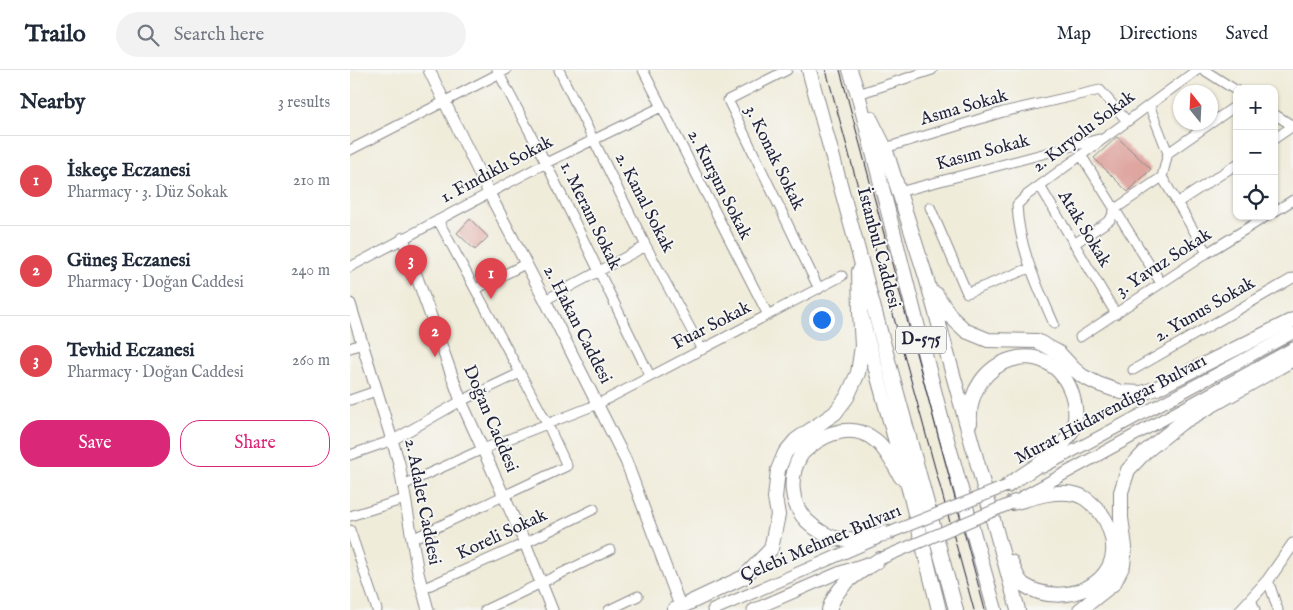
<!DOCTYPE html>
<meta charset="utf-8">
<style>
:root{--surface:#fff;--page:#f2f2f3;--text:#1f2937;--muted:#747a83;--line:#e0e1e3;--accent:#db2777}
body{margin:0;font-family:"IM FELL English",serif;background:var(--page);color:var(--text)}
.controls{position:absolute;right:15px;top:15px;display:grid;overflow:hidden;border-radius:10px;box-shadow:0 1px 4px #0004}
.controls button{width:45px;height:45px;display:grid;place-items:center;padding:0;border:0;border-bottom:1px solid var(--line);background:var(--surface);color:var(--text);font:25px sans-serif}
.compass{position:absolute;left:823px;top:15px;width:45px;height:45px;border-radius:50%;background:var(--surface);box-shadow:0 1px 4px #0004;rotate:342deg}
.you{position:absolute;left:471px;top:249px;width:18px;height:18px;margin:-12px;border:4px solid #fff;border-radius:50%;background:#1a73e8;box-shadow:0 0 0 8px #1a73e833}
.badge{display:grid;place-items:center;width:32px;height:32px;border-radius:50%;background:var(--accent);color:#fff;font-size:16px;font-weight:700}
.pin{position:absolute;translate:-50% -41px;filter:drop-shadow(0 1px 2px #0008)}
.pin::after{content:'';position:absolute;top:26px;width:18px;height:15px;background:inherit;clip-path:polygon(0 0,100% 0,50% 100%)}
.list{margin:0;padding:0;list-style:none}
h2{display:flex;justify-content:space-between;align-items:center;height:65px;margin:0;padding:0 20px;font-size:21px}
h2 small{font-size:16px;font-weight:400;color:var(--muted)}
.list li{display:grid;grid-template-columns:32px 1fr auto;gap:15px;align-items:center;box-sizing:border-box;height:90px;padding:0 20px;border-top:1px solid var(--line)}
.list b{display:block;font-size:19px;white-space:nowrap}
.list p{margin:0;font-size:16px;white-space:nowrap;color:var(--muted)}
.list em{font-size:16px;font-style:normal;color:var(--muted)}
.actions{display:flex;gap:10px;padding:15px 20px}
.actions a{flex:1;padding:11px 0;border:1px solid var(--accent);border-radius:20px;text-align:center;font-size:18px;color:var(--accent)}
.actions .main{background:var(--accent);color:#fff}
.icon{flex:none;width:28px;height:28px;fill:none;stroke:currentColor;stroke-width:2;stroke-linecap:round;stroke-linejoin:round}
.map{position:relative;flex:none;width:943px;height:540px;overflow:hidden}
header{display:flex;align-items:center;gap:30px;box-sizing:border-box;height:70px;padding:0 25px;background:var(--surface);border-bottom:1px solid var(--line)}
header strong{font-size:24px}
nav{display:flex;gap:28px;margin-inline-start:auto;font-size:18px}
.search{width:350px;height:45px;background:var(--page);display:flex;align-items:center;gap:12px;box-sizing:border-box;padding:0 18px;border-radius:28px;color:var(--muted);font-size:19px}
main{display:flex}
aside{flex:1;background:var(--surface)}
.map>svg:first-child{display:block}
.building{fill:#dfa6a0}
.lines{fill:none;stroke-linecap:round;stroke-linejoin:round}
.minor-casing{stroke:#89878a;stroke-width:11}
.secondary-casing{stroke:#89878a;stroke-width:13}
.trunk-casing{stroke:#89878a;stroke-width:16}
.minor{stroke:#fff;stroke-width:9}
.secondary{stroke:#fff;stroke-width:11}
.trunk{stroke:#fff;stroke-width:14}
.tram{stroke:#22223b;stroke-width:1}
.secondary-bridge-casing{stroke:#89878a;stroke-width:13;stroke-linecap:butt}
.secondary-bridge{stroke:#fff;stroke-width:11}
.labels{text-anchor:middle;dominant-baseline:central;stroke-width:4;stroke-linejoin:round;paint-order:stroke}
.shield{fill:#f6f6f2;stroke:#626272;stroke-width:1}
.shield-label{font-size:16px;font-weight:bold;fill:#22223b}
.street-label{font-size:18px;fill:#22223b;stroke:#f6f6f2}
</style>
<header>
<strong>Trailo</strong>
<div class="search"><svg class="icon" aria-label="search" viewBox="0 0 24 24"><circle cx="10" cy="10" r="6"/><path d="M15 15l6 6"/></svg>Search here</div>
<nav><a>Map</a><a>Directions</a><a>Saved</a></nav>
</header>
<main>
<aside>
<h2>Nearby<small>3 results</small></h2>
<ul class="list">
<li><span class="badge" style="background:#e0444e">1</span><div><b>İskeçe Eczanesi</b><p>Pharmacy · 3. Düz Sokak</p></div><em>210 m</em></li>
<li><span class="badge" style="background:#e0444e">2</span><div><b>Güneş Eczanesi</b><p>Pharmacy · Doğan Caddesi</p></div><em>240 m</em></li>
<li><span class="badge" style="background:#e0444e">3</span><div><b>Tevhid Eczanesi</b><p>Pharmacy · Doğan Caddesi</p></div><em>260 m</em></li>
</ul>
<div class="actions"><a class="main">Save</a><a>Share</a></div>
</aside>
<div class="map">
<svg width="943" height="540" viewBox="0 0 943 540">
<rect width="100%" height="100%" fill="#f6f6f2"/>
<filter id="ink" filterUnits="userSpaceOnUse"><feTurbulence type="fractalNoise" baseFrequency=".02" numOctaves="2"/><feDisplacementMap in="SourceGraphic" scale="10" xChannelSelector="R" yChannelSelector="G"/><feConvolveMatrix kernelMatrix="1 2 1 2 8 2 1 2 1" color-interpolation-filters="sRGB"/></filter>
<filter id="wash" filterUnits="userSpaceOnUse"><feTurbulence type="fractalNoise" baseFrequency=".0096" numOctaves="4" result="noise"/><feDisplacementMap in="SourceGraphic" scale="20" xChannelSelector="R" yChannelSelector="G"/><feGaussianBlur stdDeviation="1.12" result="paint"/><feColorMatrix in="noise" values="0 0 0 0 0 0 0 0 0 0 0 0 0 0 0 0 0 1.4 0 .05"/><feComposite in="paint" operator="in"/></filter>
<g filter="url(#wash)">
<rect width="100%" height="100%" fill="#f0ecda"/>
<g id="blocks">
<!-- building -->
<path class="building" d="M767,67L801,99L778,122L744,88Z
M120,149L138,167L125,180L107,163Z"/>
</g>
</g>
<g filter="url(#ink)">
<use href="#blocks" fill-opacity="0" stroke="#89878a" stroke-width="1"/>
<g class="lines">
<defs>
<path id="minor" d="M147,0L196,93L300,306
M209,0L296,176L352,280
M293,0L418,245
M437,0L378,30L469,219
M854,0L887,21
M508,24L582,0
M799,35L818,83
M924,44L943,56
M924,69L943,56
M535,78L653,42L750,20L777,51
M0,80L156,0
M731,85L811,213
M812,107L857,183
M690,116L766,244
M549,122L749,69
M827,133L887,94
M580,137L617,223L680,198
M924,142L943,130
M724,174L760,150L765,139L812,107L818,83L887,35
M0,197L196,93L311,37
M126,219L175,194
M195,230L296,176
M704,254C687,215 669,178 667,135L677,125L847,0
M730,267L857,183L917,146
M0,278L11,274
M783,300L943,208
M0,330L26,321
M0,385L43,370L111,331L170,303
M53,415L133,379L248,334L492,206
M0,446L55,429
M0,460L27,540
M62,469L217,396L197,353L88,150
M918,510L928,540
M72,519L175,473L244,439
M901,529L905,540
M135,540L260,480
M259,540L288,526"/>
<path id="secondary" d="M79,0L139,123L195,230L276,391L329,533
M53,168L111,331L175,473L202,540
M0,234L49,393L68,503L78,540
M693,397L943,263
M674,426L943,278
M363,540L526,469
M403,540L488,503L517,493
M891,540L918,510L943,474"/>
<path id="trunk" d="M459,0L606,540
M500,0L508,24L594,359L645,540
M520,48L535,78L576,207L668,540
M509,201L510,242L560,423L589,540
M586,224L601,247L616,261L638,270L687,271L709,283L723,298L732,306L748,314L771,322L792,323L807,318L943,250
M620,353C615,288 700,259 722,324C725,334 727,348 723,358C714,382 677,401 657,416
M539,463C523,466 506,471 490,469C479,468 465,459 457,451C440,434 438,406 451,385C453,382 456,380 459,377C477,362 504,353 525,370C536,378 544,395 551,407
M661,492C664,499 668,511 674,515C712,540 776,514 761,464C758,455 756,449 749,441C739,431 733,424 718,423C699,421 679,429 662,433
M324,540L394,507L421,479L428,445L425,428L428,400L435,383L446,370L485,343L497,327L508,303L512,276L510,242
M479,540C487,513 508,504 530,489
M730,540L764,513L773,495L775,477L771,448V422L778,400L795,382L831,353L943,289"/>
</defs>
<!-- minor casing -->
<use href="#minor" class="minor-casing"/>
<!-- secondary casing -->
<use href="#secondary" class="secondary-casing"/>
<!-- trunk casing -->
<use href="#trunk" class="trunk-casing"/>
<!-- minor -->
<use href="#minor" class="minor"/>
<!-- secondary -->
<use href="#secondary" class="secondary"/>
<!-- trunk -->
<use href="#trunk" class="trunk"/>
<!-- tram -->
<path class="tram" d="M476,0L624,540
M490,0L635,540"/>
<defs>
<path id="secondary-bridge" d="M539,463L657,416
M530,489L662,433"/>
</defs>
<!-- secondary-bridge casing -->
<use href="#secondary-bridge" class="secondary-bridge-casing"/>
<!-- secondary-bridge -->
<use href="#secondary-bridge" class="secondary-bridge"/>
</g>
</g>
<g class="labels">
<!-- shield labels -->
<rect class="shield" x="546" y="256.5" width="50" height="27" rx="4"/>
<g class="shield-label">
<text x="571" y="270">D-575</text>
</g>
<!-- street labels -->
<g class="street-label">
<text transform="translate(614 38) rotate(-16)">Asma Sokak</text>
<text transform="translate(734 62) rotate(-37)">2. Kıryolu Sokak</text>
<text transform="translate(633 83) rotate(-15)">Kasım Sokak</text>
<text transform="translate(424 88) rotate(64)">3. Konak Sokak</text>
<text transform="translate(147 100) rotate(-28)">1. Fındıklı Sokak</text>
<text transform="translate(369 115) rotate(63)">2. Kurşun Sokak</text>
<text transform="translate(294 133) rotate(63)">2. Kanal Sokak</text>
<text transform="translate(240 146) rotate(64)">1. Meram Sokak</text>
<text transform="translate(734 159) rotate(59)">Atak Sokak</text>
<text transform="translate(528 178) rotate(75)">İstanbul Caddesi</text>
<text transform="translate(814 193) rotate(-33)">3. Yavuz Sokak</text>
<text transform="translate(855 240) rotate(-30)">2. Yunus Sokak</text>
<text transform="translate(227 255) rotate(63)">2. Hakan Caddesi</text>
<text transform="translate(362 256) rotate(-27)">Fuar Sokak</text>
<text transform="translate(761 340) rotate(-28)">Murat Hüdavendigar Bulvarı</text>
<text transform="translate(140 349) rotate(67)">Doğan Caddesi</text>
<text transform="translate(72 432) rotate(79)">2. Adalet Caddesi</text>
<text transform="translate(152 465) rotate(-25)">Koreli Sokak</text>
<text transform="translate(471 474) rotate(-23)">Çelebi Mehmet Bulvarı</text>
</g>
</g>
</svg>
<div class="controls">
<button>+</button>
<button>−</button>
<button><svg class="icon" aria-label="locate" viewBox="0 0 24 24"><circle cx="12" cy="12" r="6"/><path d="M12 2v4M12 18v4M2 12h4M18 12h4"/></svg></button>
</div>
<svg class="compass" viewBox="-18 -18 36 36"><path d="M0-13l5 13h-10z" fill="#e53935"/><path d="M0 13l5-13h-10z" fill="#747a83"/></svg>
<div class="you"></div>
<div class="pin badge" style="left:141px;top:229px;background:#e0444e">1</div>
<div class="pin badge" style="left:85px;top:287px;background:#e0444e">2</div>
<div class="pin badge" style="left:61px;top:216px;background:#e0444e">3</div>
</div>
</main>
